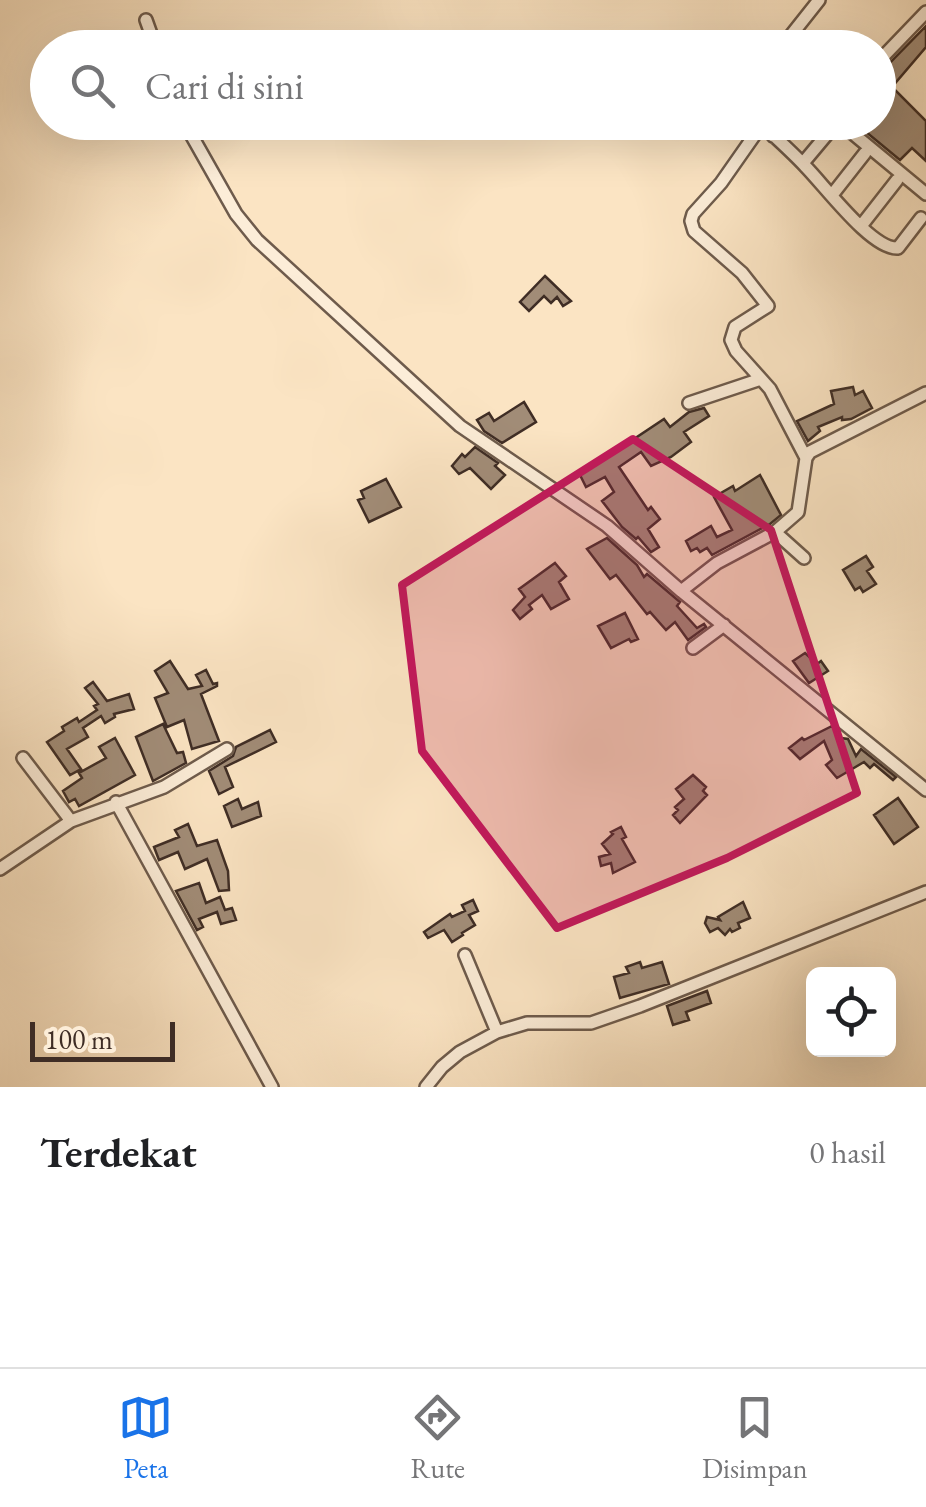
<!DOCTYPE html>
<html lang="id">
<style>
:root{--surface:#fff;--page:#f2f2f2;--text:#202124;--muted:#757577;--line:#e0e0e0;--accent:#1a73e8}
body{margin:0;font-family:"EB Garamond",serif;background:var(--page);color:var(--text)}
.controls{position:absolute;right:30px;bottom:30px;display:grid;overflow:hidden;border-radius:15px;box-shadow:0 10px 40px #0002}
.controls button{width:90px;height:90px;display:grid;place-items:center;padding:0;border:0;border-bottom:2px solid var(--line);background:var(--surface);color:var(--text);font:50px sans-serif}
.scale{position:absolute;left:30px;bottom:25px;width:145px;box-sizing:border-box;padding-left:10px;border:5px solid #3f2d25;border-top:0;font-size:28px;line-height:35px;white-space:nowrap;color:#3f2d25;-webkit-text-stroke:8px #fcedd8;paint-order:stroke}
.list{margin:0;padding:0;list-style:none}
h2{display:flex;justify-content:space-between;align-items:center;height:130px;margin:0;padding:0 40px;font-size:42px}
h2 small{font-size:32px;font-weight:400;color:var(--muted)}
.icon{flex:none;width:55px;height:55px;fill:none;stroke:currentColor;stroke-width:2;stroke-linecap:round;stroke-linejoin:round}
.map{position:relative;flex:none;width:926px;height:1087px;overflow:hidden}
.search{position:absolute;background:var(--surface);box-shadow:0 10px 40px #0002;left:30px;right:30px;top:30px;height:110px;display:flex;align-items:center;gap:25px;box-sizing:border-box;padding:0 35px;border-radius:55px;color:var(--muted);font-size:38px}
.sheet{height:280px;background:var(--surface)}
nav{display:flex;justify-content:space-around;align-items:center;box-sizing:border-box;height:140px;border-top:2px solid var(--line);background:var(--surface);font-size:28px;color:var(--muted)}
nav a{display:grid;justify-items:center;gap:5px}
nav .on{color:var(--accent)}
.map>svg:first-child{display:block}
.building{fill:#a18c77;stroke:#3f2d25;stroke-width:2.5}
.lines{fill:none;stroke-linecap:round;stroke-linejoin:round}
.street-casing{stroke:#6e5b4c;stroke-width:16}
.street{stroke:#fcedd8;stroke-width:11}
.marked{fill:#c2185b;fill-opacity:0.2;stroke:#c2185b;stroke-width:8;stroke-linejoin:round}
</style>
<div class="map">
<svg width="926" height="1087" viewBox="0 0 926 1087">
<rect width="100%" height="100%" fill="#fbe4c3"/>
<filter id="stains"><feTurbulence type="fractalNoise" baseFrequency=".002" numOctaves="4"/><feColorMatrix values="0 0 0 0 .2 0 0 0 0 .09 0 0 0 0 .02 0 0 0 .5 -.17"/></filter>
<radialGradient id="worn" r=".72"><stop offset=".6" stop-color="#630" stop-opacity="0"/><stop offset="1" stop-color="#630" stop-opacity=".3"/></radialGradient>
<!-- building -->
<path class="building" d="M926,26V47L892,87L926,121V161L912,148L900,160L854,122H878V75Z
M545,276L571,301L563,306L557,297L551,303L544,296L529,311L520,302Z
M853,387L855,395L863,391L872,408L851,419L842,420V417L818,427L820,431L808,441L797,421L834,404L831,391Z
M524,402L536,422L502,443L484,431L477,420L489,413L494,421Z
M704,408L709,416L684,432L691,442L671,457L651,466L641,452L619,467L648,510L651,507L660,519L648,529L659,547L651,552L638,537L636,539L622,527L602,501L614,492L605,477L586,487L580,475L664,419L670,427L689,412Z
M475,447L498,463L495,466L505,475L491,489L470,468L459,474L452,466L462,454L465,457Z
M760,475L781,515L770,524L712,555L707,548L700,552L697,548L691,551L686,541L711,526L717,537L732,530L714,497L733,486L735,491Z
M386,479L401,507L369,522L358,500L364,498L361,491Z
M607,538L637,565L644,577L647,574L680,602L677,606L697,628L704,624L706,627L688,640L675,622L666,630L650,612L647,614L616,575L610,579L587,549Z
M866,556L873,567L867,571L876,584L863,592L860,587L855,590L843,570Z
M555,563L566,576L559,582L569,599L551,609L542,595L529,605L532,609L520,619L513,610L525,597L519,589Z
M625,613L638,639L631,642L629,639L611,648L598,626Z
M805,653L817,664L821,661L828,671L809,683L793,661Z
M170,661L188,689L202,686L196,675L206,670L213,684L217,683V686L201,694L219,741L192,749L184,720L167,727L155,698L168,693L155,671Z
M93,682L107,701L129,694L134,709L114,714L115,717L105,723L101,716L83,728L88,737L67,749L81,769L70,775L47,742L64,731L62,727L77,718L79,722L97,710L94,706L98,704L85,688Z
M163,724L177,753L183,752L186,763L153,781L136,737Z
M832,726L841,738L848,739L856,756L861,749L896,777L893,780L874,764L870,768L864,762L837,778L826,765L832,760L824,741L800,759L789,748L802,738L804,740Z
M270,730L276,742L225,767L233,787L219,794L209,771L233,756L236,747Z
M115,738L135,775L79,806L75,799L69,802L63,791L82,778L79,773L106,758L99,747Z
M693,775L706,787L703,791L707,795L680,823L673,815L678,810L675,807L684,799L676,789Z
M898,798L918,827L894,844L874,815Z
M238,799L242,809L258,802L261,816L232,827L224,806Z
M188,824L197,846L217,840L228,871L229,890L219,891L207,859L185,869L178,852L159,860L154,847L179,837L175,830Z
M621,827L626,837L622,839L635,862L613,873L611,863L601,866L599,857L610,854L602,844L613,834L611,832Z
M199,883L206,903L220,897L225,910L232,908L236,920L221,924L217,912L199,919L203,927L197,930L176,891Z
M473,900L478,911L469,915L475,925L462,933L463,935L452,942L444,930L428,938L424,932L450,914L452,917L465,911L462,905Z
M743,902L750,918L738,923L740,928L732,932L730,929L725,935L718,928L710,932L705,923L707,917L720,920L718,917Z
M640,962L642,968L662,962L669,984L620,998L614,977L629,973L626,967Z
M707,991L711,1003L686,1012L689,1020L673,1025L667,1006Z"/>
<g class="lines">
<defs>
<path id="street" d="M146,20L156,48
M781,48L819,0
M878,62L926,12
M184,122L236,214L257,240L460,426L607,526L681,591L926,790
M745,122L756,133L721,183L693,214L691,221L694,231L742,273L768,306L735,327L731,340L736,351L770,389L806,458
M759,122C775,137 791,151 805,166C825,186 872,250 898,248L921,218
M839,122L926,194
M773,136L783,122
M803,163L834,126
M832,195L865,153
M861,226L897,180
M689,403L761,379
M775,532L798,512L806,458L810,452L926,393
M681,591L717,563L775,532L804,558
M693,648L724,625
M23,758L71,821
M116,802L272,1087
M0,869L71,821L164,787L227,749
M465,955L497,1032
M426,1087L442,1067L460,1052L497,1032L527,1023H591L640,1006L926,892"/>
</defs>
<!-- street casing -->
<use href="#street" class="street-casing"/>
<!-- street -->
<use href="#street" class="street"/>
</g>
<!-- marked area -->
<path class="marked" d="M633,439L771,530L857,793L727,858L557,928L422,751L402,585Z"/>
<rect width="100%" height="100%" filter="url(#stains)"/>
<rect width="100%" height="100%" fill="url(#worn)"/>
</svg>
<div class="controls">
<button><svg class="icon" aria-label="locate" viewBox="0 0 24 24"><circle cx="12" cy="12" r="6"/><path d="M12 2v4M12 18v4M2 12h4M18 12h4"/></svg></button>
</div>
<div class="scale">100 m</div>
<div class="search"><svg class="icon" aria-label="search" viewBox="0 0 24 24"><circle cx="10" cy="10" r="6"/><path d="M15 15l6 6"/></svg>Cari di sini</div>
</div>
<section class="sheet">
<h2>Terdekat<small>0 hasil</small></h2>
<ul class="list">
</ul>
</section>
<nav>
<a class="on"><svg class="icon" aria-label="map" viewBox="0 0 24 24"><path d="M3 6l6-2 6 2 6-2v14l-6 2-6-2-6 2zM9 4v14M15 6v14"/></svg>Peta</a>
<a><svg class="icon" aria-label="directions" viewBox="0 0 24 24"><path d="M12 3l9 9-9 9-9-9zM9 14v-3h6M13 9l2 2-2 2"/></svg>Rute</a>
<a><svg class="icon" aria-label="saved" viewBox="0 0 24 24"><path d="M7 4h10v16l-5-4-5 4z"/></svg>Disimpan</a>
</nav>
